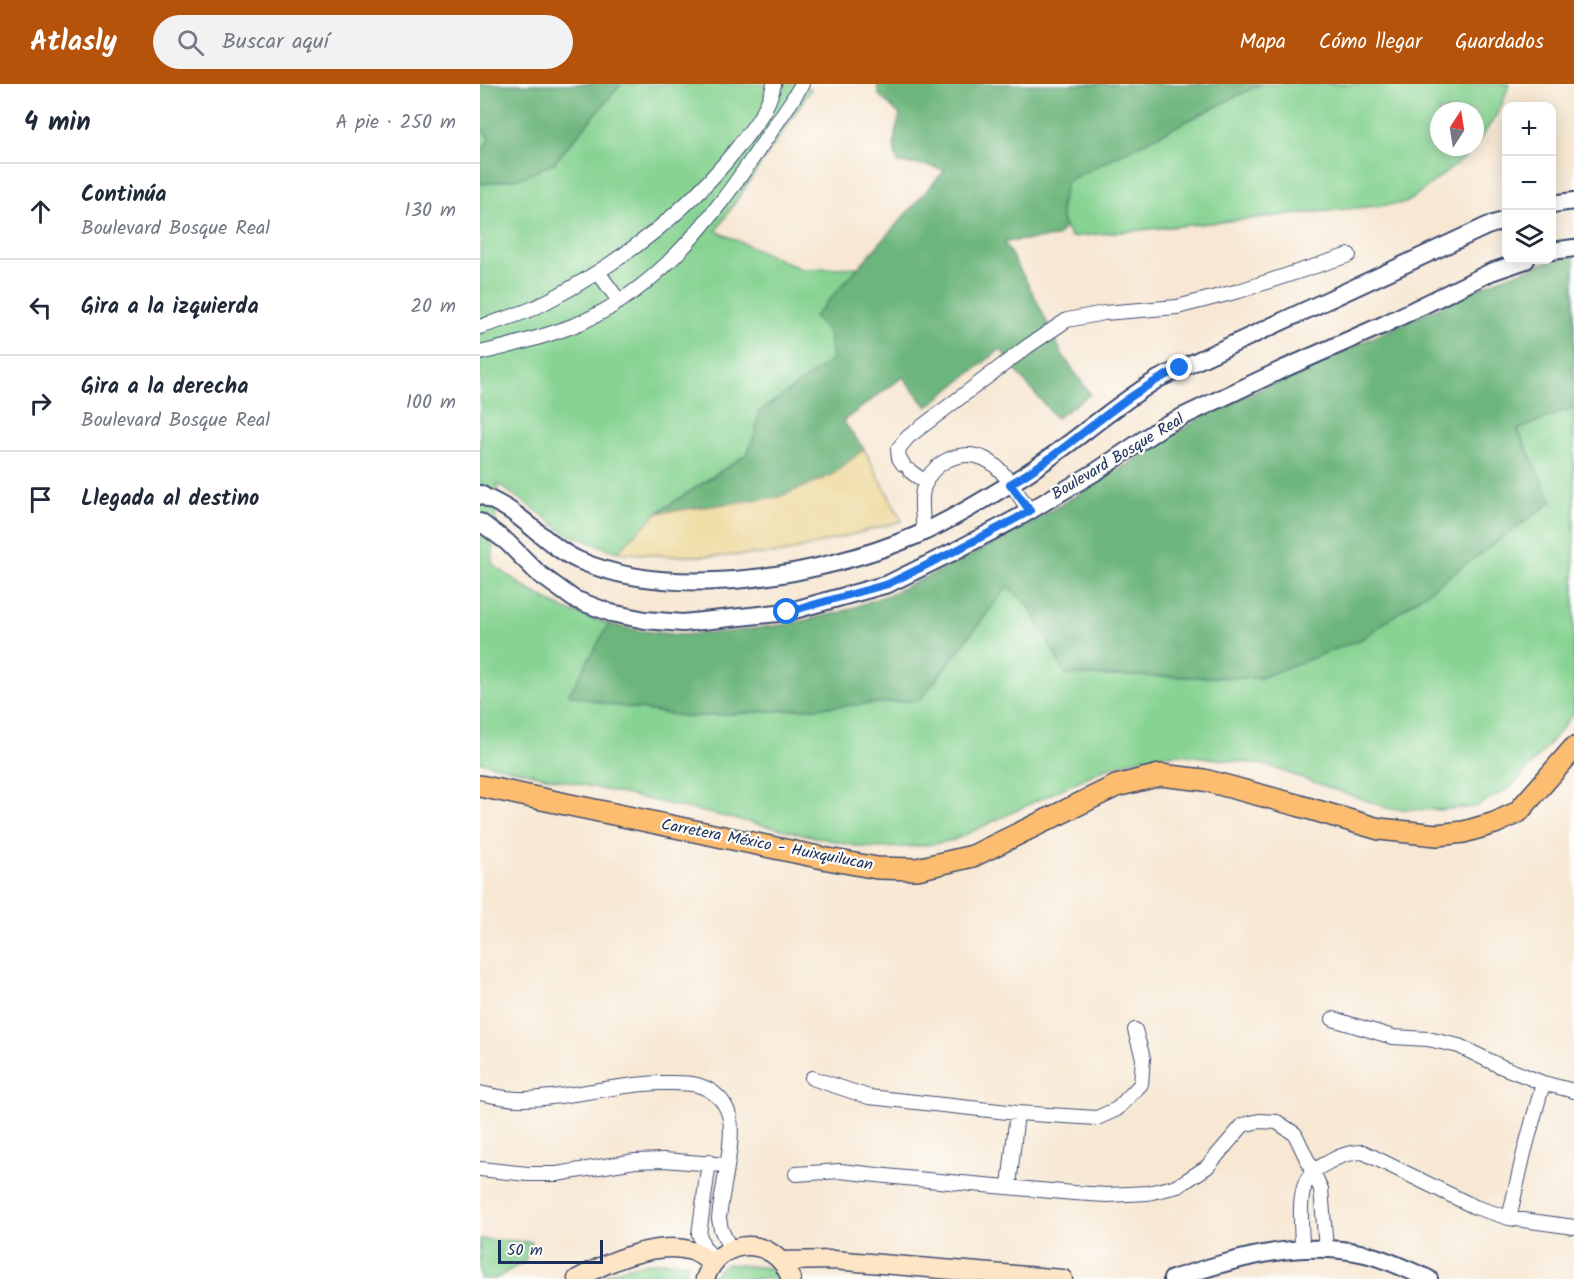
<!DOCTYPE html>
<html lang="es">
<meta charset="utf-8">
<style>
:root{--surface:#fff;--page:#f2f2f3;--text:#1f2937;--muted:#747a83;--line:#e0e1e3;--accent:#b45309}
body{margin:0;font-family:Kalam,sans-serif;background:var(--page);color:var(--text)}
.controls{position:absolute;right:18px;top:18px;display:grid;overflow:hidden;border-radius:12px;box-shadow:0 3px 15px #0003}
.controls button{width:54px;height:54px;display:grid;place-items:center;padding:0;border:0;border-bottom:2px solid var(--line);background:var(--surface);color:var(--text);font:30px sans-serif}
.compass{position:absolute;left:950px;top:18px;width:54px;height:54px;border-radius:50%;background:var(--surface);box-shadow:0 3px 15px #0003;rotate:12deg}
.scale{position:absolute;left:18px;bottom:15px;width:105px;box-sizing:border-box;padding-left:6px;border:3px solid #1b2f5e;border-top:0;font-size:16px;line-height:21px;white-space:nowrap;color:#1b2f5e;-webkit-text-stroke:4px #fdfcf7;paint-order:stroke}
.stop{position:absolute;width:18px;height:18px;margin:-14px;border:4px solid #1a73e8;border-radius:50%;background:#fff}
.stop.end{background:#1a73e8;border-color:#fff;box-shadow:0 2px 6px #0008}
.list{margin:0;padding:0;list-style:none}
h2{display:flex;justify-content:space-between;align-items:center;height:78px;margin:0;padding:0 24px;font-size:26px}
h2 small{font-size:20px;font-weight:400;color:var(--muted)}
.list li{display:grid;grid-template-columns:39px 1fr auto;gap:18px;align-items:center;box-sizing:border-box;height:96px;padding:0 24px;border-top:2px solid var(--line)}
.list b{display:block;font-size:22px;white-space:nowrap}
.list p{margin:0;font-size:20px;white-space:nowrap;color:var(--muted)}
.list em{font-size:20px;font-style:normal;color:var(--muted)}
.icon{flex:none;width:33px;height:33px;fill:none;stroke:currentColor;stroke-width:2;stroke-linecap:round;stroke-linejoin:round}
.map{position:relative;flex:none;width:1094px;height:1195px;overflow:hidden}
header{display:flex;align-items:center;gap:36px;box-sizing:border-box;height:84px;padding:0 30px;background:var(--accent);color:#fff}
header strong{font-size:28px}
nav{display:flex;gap:33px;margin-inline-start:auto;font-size:21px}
.search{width:420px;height:54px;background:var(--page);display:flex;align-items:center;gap:15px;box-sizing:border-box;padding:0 21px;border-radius:33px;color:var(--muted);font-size:22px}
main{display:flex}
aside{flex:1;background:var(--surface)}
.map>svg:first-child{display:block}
.green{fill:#86d392;stroke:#508178;stroke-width:1.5}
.forest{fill:#6cb57c;stroke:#44726d;stroke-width:1.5}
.sand{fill:#eeda9e;stroke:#84847e;stroke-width:1.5}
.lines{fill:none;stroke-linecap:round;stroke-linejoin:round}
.minor-casing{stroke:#3c4b70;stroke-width:16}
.tertiary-casing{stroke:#3c4b70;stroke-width:20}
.secondary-casing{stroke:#3c4b70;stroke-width:21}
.primary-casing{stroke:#3c4b70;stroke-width:24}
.minor{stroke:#fff;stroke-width:14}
.tertiary{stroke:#fff;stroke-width:16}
.secondary{stroke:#fee5c5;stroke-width:18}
.primary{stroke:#fcbd6f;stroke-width:21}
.route{stroke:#1a73e8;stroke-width:8}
.labels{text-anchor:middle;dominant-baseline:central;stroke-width:4.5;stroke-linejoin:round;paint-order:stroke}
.street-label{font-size:16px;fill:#1b2f5e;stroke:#fdfcf7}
</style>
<header>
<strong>Atlasly</strong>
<div class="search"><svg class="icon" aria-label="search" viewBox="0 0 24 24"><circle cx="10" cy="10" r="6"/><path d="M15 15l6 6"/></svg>Buscar aquí</div>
<nav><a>Mapa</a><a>Cómo llegar</a><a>Guardados</a></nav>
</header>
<main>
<aside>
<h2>4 min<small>A pie · 250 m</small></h2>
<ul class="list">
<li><svg class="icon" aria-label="ahead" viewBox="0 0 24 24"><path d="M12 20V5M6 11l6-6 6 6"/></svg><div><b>Continúa</b><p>Boulevard Bosque Real</p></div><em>130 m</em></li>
<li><svg class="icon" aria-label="left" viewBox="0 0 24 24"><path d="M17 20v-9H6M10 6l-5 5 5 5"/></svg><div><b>Gira a la izquierda</b></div><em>20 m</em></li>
<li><svg class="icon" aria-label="right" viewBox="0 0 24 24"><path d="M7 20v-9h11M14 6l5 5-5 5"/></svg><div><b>Gira a la derecha</b><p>Boulevard Bosque Real</p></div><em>100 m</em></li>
<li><svg class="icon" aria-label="arrive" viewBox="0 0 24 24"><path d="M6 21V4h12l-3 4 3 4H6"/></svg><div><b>Llegada al destino</b></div></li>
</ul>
</aside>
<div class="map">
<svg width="1094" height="1195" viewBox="0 0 1094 1195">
<rect width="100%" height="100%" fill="#fdfcf7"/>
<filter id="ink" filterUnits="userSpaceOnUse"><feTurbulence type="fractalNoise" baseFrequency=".0167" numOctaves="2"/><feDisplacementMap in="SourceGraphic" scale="12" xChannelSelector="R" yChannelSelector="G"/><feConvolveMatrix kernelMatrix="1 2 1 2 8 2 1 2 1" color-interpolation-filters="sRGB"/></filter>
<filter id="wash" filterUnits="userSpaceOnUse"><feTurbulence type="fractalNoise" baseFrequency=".008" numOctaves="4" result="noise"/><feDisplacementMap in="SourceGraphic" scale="24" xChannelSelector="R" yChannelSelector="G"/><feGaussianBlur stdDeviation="1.35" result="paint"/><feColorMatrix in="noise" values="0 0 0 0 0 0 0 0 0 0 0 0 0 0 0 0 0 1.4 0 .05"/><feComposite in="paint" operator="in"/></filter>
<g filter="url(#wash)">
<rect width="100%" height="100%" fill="#f7e7d3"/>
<!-- green -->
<path class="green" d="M141,0H314L331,5L236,147L321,185L379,183L334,233L349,248L353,276L278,329L276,348L268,370L177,429L137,468L85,449L64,432L18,400L12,480L46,504L83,525L129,540L90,610L127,620L209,633L440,616L528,502L549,521L586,591L780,594L1071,418L1038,345L1094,323V629L1060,671L1030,704L995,723L957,726L910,725L785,681L698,670L664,673L624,685L474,756C443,763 414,765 381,763L0,678V98L4,100L74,79Z
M781,0H1029C1022,25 1011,41 995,61V27H959V63H994L983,75L926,119L591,153C576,132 581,120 586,97Z
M0,42L9,54L0,73Z
M0,1155L52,1158L45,1177L15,1195H0Z
M176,1178H208L205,1195H117C136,1185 155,1181 176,1178Z
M249,1180L289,1184L301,1195H231L241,1183Z"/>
<!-- forest -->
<path class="forest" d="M0,0H141L74,79L44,93L4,100L0,98V73L9,54L0,42Z
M397,0H781L587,97L580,125L584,143L577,153L524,158L554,211L582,270L610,310L576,334L540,292L521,265L447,323L423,293L363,337L384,365L352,391L299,413L177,429L267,370L276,348L278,329L352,276L349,248L334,233L465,86L444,81L418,79C411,61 415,49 420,31L399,11Z
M1094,172V323L1038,346L1072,418L882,555L780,594L586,591L549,522L528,502L440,616L209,633L127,620L89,610L129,540L162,547L202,551L247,548L309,540L361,528L410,510L481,477L547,441L622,396L727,330L1017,196L1066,178Z"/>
<!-- sand -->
<path class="sand" d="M384,365L422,437L303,469L242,472H191L137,468L177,429L299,413L352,391Z"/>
</g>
<g filter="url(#ink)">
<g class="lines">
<defs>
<path id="minor" d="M118,188L139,217
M0,243C20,236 41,231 60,221C136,182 206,130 258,63C273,44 289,24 294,0
M0,269C34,261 68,252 100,239C198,196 253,102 311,18L322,0
M423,380L419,374L418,365L428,353L548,262L587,236L624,229L697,223L759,207L869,171
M430,387L446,399
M444,447C443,434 440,419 443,406C449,380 480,363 505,375C524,384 537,410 550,427
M853,935L913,953L948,955L979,962L1020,982L1063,999
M332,994L389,1013L537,1029L617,1034L637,1025L661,1000L663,974L655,946
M0,1009C14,1012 30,1016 45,1015C91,1014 135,1000 181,999C193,999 206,998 217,1001C232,1005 245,1016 249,1031C256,1054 241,1107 239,1135L241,1145L250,1165
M229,1078L219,1150L224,1164L236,1176
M0,1085L48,1090H77L155,1077L184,1076L246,1081
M316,1090L360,1087L425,1094L594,1109L627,1111L668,1109L698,1102L727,1083L763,1041L779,1037L797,1038L815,1050L841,1105L846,1164
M529,1102L537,1029
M1029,1134L1044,1069L1063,999L1094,1007
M822,1164C822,1142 816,1107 831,1090C835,1085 842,1082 847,1079C859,1072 869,1068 883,1068L995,1123L1029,1134L1094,1143"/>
<path id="tertiary" d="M1072,120L1094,117
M1072,167L1094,164
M0,410C12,417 25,422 35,430C56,445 74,465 98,476C195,518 340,492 435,452C470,437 505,415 538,395C587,365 629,325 678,295L1007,142L1026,136
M0,438L27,458L58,489L94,515L131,529L165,536L203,539L307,528L408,500L475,467L541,432L617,387L685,341L801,286L903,241L1011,188L1046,176
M692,1195C755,1175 818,1155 885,1170C907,1175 928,1186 949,1195"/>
<path id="secondary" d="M302,1177L353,1176L583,1195
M97,1195C127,1178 177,1156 212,1167C220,1170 226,1175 232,1180
M225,1195C240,1151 296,1151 311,1195"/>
<path id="primary" d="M0,702L348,775L397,784L437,785L493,772L636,702L680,691L724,696L817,721L899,745L957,751L984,748L1015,739L1038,728L1094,664"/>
</defs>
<!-- minor casing -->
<use href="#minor" class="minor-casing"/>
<!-- tertiary casing -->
<use href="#tertiary" class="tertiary-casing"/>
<!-- secondary casing -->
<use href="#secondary" class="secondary-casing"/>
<!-- primary casing -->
<use href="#primary" class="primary-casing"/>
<!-- minor -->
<use href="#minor" class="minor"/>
<!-- tertiary -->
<use href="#tertiary" class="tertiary"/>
<!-- secondary -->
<use href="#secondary" class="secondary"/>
<!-- primary -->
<use href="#primary" class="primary"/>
</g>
</g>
<g class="lines" filter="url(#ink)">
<!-- route -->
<path class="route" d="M307,528L408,500L475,467L550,427L530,400C590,366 638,313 700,284"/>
</g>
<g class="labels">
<!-- street labels -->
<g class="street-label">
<text transform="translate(638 373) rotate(-31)">Boulevard Bosque Real</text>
<text transform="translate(287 761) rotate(11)">Carretera México - Huixquilucan</text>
</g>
</g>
</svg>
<div class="controls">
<button>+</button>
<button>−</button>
<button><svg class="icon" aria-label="layers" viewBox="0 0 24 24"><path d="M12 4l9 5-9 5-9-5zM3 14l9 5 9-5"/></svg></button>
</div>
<svg class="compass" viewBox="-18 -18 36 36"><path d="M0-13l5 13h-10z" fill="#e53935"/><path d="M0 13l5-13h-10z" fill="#747a83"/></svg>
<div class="scale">50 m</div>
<div class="stop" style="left:307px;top:528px"></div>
<div class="stop end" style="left:700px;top:284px"></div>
</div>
</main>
